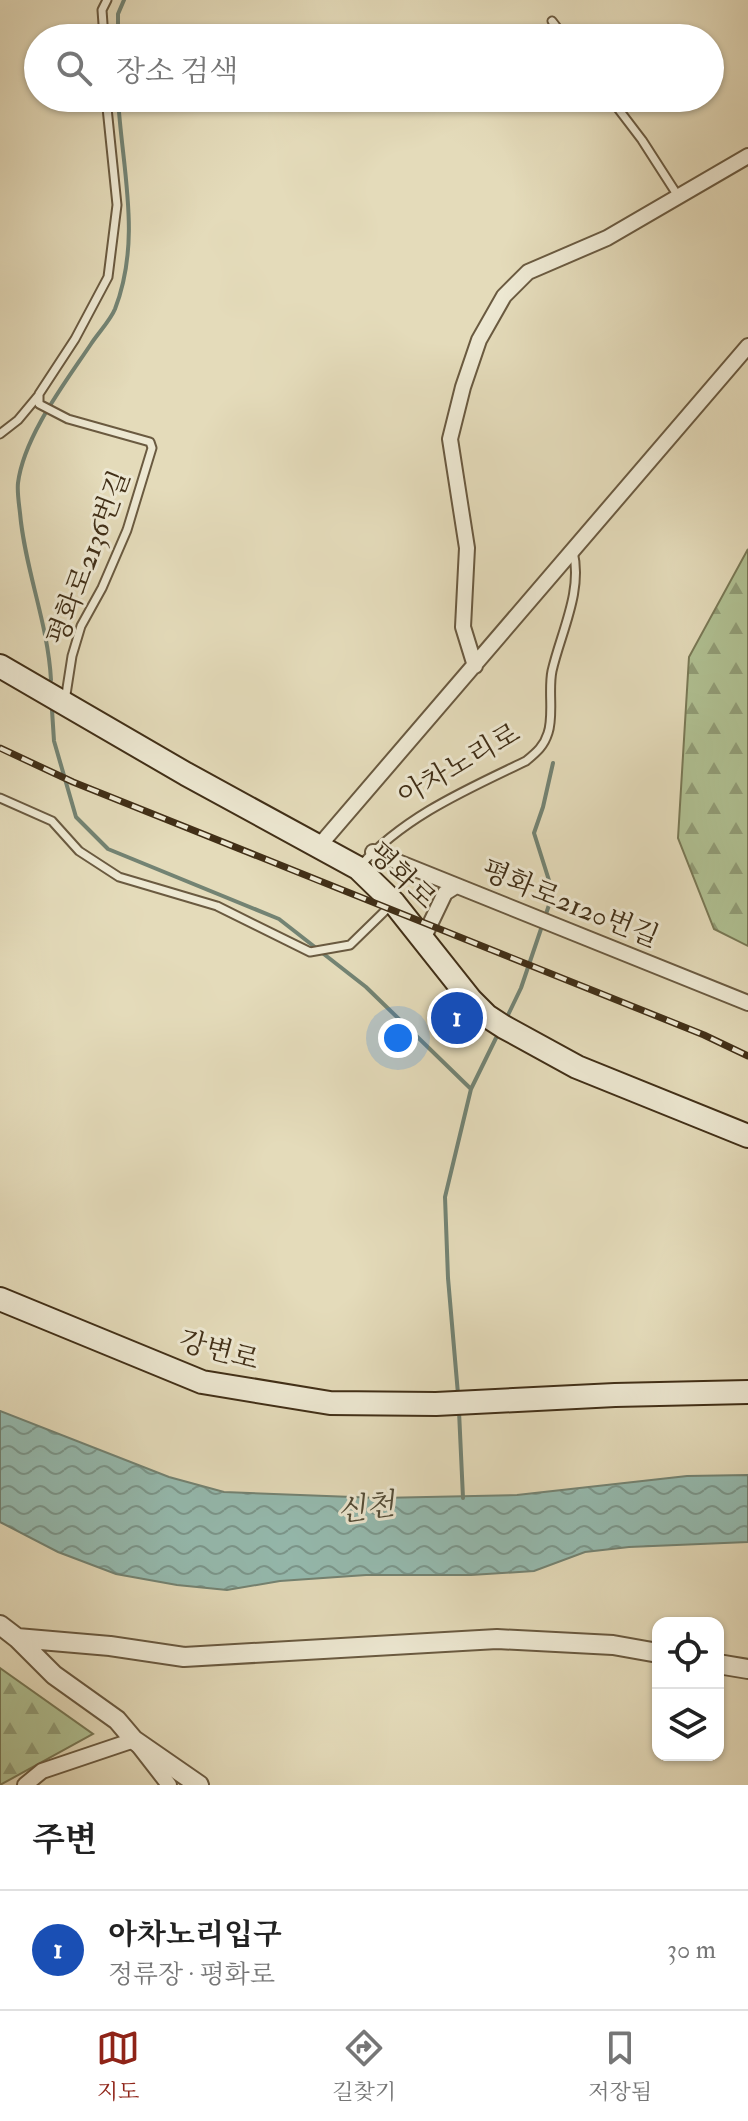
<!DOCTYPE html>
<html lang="ko">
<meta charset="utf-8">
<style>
:root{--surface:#fff;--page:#f6f6f6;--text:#222;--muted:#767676;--line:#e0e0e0;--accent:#8f2418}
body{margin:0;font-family:"IM FELL Double Pica","Noto Serif KR",serif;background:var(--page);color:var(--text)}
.controls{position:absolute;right:24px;bottom:24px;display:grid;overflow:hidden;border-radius:16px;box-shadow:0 2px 6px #0004}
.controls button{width:72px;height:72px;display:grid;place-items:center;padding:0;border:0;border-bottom:2px solid var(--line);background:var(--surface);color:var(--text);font:40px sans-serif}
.you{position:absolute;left:398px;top:1038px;width:28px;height:28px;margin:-20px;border:6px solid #fff;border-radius:50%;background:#1a73e8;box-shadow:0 0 0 12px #1a73e833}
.badge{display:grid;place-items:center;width:52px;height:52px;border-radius:50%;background:var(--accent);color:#fff;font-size:26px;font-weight:700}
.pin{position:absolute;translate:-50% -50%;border:4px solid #fff;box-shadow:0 2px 8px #0006}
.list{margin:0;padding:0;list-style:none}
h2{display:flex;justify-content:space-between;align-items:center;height:104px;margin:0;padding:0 32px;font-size:34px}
h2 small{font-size:26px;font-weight:400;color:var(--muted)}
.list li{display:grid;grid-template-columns:52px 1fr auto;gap:24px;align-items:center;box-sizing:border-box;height:120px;padding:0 32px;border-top:2px solid var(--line)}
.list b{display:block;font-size:30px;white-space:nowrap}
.list p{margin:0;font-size:26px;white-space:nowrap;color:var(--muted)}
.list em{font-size:26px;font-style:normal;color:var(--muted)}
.icon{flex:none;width:44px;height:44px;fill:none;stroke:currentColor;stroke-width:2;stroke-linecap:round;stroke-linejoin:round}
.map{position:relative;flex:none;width:748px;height:1785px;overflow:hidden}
.search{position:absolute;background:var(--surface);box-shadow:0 2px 6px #0004;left:24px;right:24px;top:24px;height:88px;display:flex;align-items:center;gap:20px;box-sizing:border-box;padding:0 28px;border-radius:44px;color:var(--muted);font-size:30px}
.sheet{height:224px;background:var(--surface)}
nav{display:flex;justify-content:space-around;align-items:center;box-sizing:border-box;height:112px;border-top:2px solid var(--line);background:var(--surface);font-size:22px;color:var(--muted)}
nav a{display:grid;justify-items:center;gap:4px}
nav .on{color:var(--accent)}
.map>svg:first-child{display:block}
.forest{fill:url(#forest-firs);stroke:#787855;stroke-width:2}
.water{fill:url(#water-waves);stroke:#738373;stroke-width:2}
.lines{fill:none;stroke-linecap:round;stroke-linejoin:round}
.stream{stroke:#738373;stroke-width:4}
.service-casing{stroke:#6a5a40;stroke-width:11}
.minor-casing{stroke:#6a5a40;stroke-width:18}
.tertiary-casing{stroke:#6a5a40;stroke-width:22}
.secondary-casing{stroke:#412f17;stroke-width:26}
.service{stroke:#ede8d2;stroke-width:7}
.minor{stroke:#ede8d2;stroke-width:14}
.tertiary{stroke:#ede8d2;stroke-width:18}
.secondary{stroke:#ede8d2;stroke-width:22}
.rail-casing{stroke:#412f17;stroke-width:7}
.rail{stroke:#ede8d2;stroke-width:4;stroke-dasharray:12;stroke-linecap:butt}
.labels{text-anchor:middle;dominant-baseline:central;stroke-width:6;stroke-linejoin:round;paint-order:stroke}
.street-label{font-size:28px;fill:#412f17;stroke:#ede8d2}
.water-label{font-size:30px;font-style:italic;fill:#524b36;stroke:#ede8d2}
</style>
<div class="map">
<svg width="748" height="1785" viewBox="0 0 748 1785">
<defs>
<pattern id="forest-firs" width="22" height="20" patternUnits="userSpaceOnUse" patternTransform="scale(2)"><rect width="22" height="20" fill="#b0c193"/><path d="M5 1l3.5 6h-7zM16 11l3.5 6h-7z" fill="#919d77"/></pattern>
<pattern id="water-waves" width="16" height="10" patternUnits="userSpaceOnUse" patternTransform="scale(2)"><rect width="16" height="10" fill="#95bbb0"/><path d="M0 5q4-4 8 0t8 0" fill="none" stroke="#7b988e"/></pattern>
</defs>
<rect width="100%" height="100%" fill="#e4dbba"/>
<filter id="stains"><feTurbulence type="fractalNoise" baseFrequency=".0025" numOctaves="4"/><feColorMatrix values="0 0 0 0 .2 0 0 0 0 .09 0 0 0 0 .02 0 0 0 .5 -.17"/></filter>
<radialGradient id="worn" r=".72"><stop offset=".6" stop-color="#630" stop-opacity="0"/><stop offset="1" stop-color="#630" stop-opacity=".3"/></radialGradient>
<!-- forest -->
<path class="forest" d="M748,549V946L714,929L678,838L689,657Z
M0,1668L93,1734L0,1785Z"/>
<!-- water -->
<path class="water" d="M0,1411L169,1477L224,1492L379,1498L517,1495L687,1476L748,1475V1542L629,1547L585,1552L534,1571L471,1575H366L280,1581L227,1590L177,1585L116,1574L58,1552L0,1522Z"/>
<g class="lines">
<!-- stream -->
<path class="stream" d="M118,38V14L124,0
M51,680C48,623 25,570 20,513C19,504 17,492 18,483C24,436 65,383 91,344C98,333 110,321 115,309C142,239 122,169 118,98
M52,710L54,741L76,817L108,849L279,919L366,987L471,1089L445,1197L448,1278L458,1394
M545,917L553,893L534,833L543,807L553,763
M508,1015L521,988L542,926
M471,1089L496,1038
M459,1411L463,1498"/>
<defs>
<path id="service" d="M552,21L565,38
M104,38L102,10L107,0
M610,98L642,140L678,196
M0,434L18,420L38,396
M65,701L72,656L81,626L102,588L127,530L152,448L150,442L68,419L39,404V394L75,339L108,277L117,205L106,98
M0,798L52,821L79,851L119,877L217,906L310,952L350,945L391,905
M360,866C405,816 466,790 526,761C537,752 544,746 548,733C554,716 548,690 552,671C561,632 583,591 573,551"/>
<path id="minor" d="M475,666L463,627L467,548L450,439L463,387L479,340L504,296L528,272L607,238L748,156
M319,846L748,346
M373,852L748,1003
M423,939L445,893L456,886
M25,1785L42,1771L134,1740L169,1785"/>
<path id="tertiary" d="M0,1625L17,1638L110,1646L184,1657L497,1639L613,1645L658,1653
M17,1638L54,1675L117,1720L134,1740L199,1785
M718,1664L748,1669"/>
<path id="secondary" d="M0,666L186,774L358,868L394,903L471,1000L487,1016L504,1027L577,1067L748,1136
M0,1299L202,1382L330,1403L436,1404L615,1395L748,1392"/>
</defs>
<!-- service casing -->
<use href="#service" class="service-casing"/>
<!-- minor casing -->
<use href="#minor" class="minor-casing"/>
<!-- tertiary casing -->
<use href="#tertiary" class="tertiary-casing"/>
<!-- secondary casing -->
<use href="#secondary" class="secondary-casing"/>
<!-- service -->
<use href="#service" class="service"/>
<!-- minor -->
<use href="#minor" class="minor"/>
<!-- tertiary -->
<use href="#tertiary" class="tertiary"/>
<!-- secondary -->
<use href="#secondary" class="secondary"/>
<defs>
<path id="rail" d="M0,748L73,782L704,1035L748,1056"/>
</defs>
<!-- rail casing -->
<use href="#rail" class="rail-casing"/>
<!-- rail -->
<use href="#rail" class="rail"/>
</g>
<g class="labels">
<!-- street labels -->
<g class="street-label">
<text transform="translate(89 558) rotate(-69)">평화로2136번길</text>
<text transform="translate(459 765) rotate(-30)">아차노리로</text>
<text transform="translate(402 876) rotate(44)">평화로</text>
<text transform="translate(570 904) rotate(22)">평화로2120번길</text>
<text transform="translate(219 1351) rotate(15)">강변로</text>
</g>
<!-- water labels -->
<g class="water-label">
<text transform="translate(366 1508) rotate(-8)">신천</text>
</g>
</g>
<rect width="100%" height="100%" filter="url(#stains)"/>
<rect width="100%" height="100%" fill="url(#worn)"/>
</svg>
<div class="controls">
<button><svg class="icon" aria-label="locate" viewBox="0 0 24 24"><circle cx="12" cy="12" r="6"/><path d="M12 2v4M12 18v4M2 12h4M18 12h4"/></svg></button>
<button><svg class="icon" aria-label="layers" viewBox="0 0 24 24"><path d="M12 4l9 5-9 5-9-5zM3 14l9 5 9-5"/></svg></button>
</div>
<div class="you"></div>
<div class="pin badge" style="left:457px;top:1018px;background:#1a4fb4">1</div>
<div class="search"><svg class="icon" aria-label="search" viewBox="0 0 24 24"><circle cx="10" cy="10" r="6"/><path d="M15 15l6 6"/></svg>장소 검색</div>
</div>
<section class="sheet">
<h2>주변<small></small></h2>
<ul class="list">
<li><span class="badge" style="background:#1a4fb4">1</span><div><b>아차노리입구</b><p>정류장 · 평화로</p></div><em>30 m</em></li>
</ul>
</section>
<nav>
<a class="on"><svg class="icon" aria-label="map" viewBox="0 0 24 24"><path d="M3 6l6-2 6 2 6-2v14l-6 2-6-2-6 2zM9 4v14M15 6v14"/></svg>지도</a>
<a><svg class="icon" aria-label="directions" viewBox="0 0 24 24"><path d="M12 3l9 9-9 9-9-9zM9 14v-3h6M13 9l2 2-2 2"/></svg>길찾기</a>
<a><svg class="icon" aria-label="saved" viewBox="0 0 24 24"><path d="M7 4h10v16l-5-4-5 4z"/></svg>저장됨</a>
</nav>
